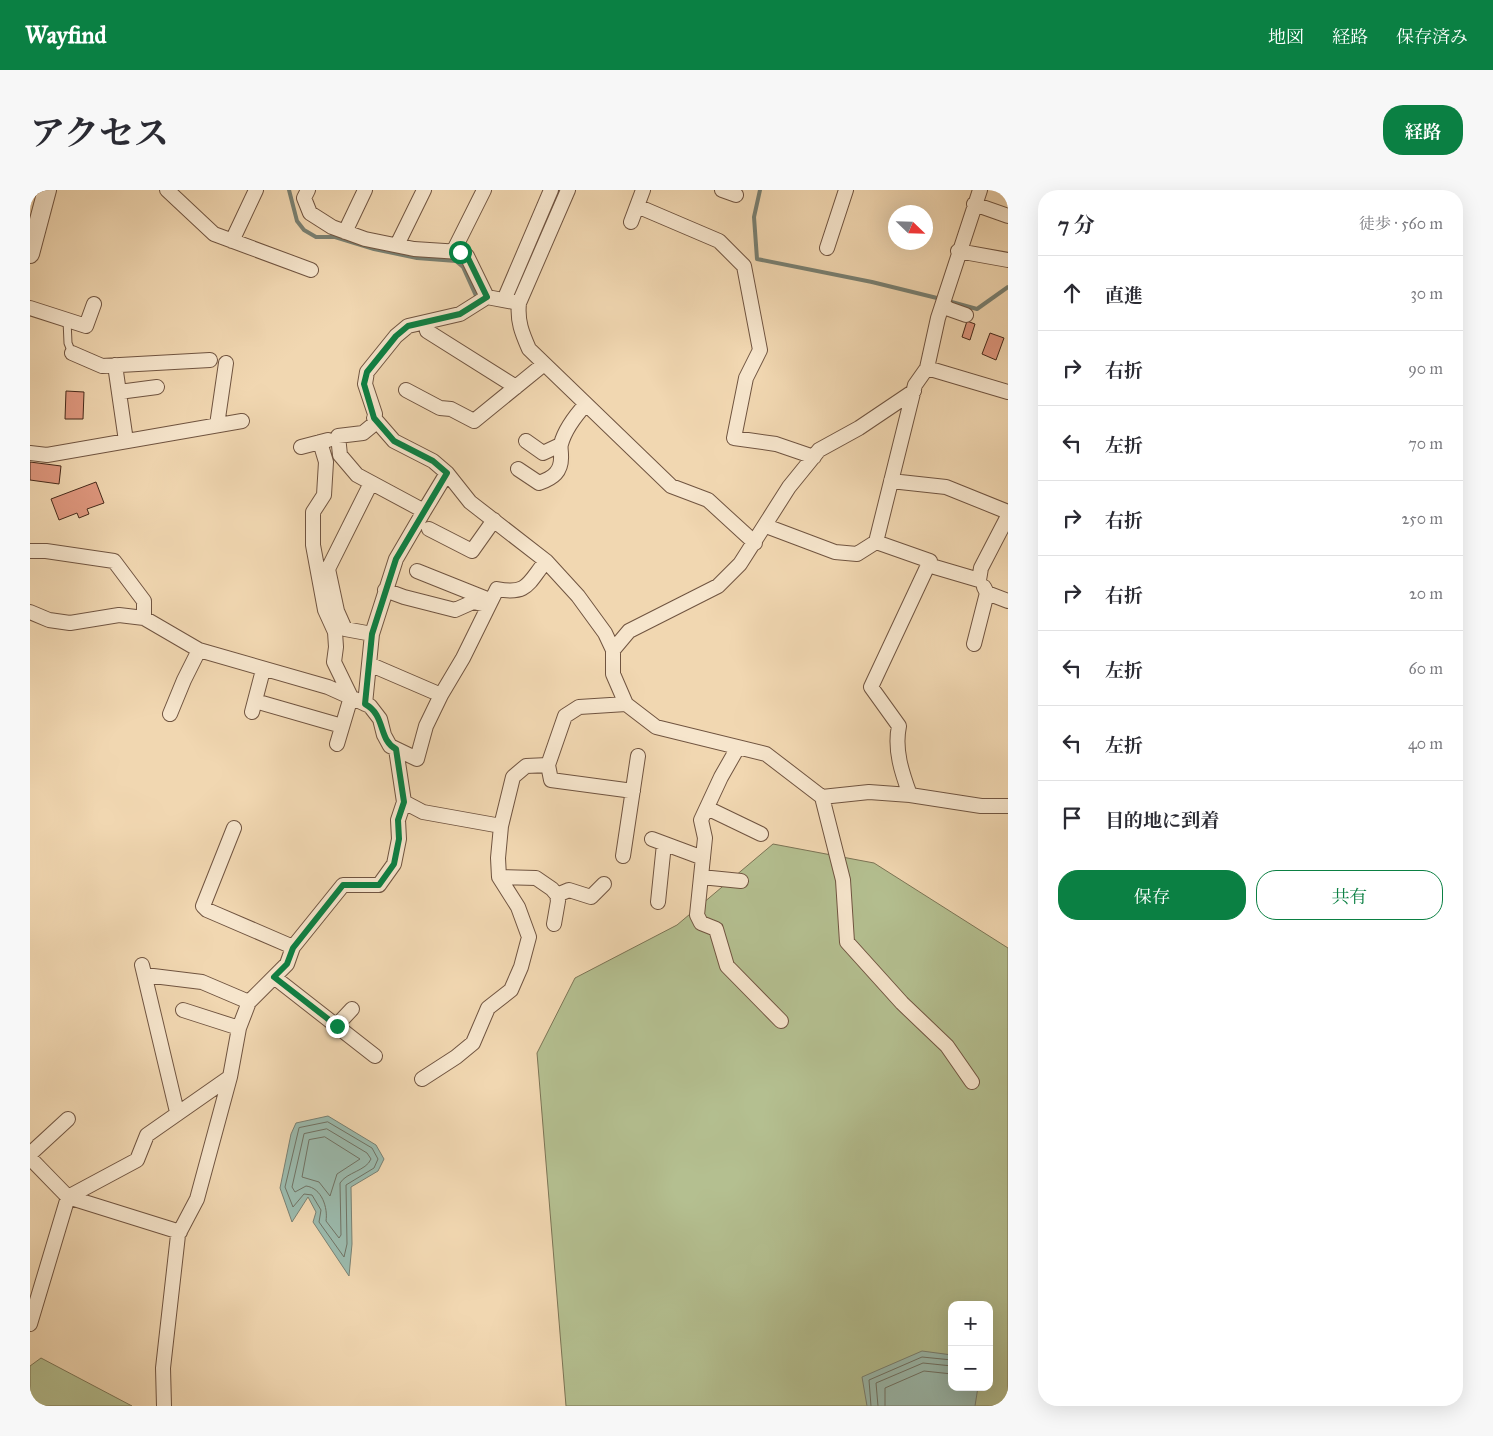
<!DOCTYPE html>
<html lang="ja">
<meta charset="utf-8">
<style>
:root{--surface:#fff;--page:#f7f7f7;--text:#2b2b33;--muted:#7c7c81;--line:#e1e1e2;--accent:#0b8043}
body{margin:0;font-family:"IM FELL Great Primer","Noto Serif JP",serif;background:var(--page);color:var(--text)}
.controls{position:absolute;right:15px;bottom:15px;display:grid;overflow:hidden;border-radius:10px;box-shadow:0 5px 20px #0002}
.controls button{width:45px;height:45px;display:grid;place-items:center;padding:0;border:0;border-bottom:1px solid var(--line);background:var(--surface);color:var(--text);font:25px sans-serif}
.compass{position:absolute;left:858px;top:15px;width:45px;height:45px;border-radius:50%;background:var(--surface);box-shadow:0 5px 20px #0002;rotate:113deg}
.stop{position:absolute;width:15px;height:15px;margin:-11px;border:4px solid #0b8043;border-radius:50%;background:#fff}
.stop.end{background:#0b8043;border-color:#fff;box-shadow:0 1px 5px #0008}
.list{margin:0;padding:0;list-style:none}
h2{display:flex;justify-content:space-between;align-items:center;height:65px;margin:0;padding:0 20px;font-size:21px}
h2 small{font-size:16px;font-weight:400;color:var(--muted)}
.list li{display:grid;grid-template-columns:32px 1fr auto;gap:15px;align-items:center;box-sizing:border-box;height:75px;padding:0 20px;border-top:1px solid var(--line)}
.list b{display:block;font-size:19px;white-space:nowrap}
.list em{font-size:16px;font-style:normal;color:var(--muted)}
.actions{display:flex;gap:10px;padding:15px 20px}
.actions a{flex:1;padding:11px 0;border:1px solid var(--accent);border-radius:20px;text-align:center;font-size:18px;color:var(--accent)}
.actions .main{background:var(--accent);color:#fff}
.icon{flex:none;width:28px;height:28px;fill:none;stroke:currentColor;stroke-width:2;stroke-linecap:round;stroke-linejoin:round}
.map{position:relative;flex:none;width:978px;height:1216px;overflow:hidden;border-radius:20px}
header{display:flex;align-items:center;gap:30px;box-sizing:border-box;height:70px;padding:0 25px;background:var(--accent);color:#fff}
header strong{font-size:24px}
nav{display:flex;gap:28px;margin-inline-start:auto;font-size:18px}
.intro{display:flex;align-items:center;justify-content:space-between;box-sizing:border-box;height:120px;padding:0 30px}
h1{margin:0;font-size:35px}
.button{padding:12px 22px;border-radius:20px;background:var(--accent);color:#fff;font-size:18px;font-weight:700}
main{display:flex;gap:30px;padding:0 30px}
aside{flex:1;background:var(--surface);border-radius:20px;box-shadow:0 5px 20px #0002}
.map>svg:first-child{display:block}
.green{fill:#b4bf90;stroke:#7c7455;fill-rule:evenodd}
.water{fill:#9bbaad;stroke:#798072}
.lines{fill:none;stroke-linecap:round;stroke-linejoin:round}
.shore{stroke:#707264;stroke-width:1}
.stream{stroke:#798072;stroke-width:4}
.building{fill:#df977e;stroke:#45291a}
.service-casing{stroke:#705440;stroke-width:9}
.minor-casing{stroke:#705440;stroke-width:16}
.tertiary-casing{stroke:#705440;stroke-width:20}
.service{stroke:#f6e5cc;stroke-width:7}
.minor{stroke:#f6e5cc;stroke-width:14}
.tertiary{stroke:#f6e5cc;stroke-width:18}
.route{stroke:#0b8043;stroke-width:6}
</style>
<header>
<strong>Wayfind</strong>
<nav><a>地図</a><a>経路</a><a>保存済み</a></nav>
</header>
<div class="intro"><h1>アクセス</h1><a class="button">経路</a></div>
<main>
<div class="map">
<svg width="978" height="1216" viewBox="0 0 978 1216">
<rect width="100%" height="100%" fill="#f1d7b1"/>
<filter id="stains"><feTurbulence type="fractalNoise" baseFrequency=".004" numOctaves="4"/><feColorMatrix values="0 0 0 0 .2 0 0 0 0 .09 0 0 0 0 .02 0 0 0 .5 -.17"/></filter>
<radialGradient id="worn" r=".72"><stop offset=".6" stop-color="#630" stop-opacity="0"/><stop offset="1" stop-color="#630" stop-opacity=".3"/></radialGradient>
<!-- green -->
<path class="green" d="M743,654L844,673L978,758V1216H536L507,863L545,788L647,735ZM922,1115H959V1197H922Z
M11,1168L102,1216H0V1176Z"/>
<!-- water -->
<path class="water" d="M298,926L346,955L354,969L348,981L321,997L322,1054L319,1086L283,1032L286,1022L278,1007L262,1032L250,998L261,944L266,933Z
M892,1161L922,1165V1197H948L945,1216H837L832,1187Z"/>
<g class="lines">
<!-- shore -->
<path class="shore" d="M298,932L342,958L348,969L344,978L316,995L317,1054L314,1067L289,1032L291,1020L282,1005L274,1004L263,1017L255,997L269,938Z
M297,939L337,963L341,969C336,981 317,982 310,993L311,1045L309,1048L296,1031C298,1018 292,998 276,996L265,1002L262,997L274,944Z
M295,947L330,969L307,984L300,1006L289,992L272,987L279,950Z
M841,1216L839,1190L892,1167L922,1170
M848,1216L846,1193L893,1173L922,1176
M855,1216V1198L894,1181L922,1184"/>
<!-- stream -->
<path class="stream" d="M259,0L267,31L274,40L286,47H305L344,59L387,68L426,71L433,77L447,108
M730,0L724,27L727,69L842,92L911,109
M918,111L947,119L978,97"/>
</g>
<!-- building -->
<path class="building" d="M937,131L945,134L940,150L932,147Z
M960,143L974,148L966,170L952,164Z
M36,201L54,202L53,229H35Z
M0,272L31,276L29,294L0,290Z
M66,292L74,313L57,319L59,324L49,328L47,323L29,330L21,309Z"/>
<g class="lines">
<defs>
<path id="service" d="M37,130L38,153L42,163"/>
<path id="minor" d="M137,0L184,44L281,80
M278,0L274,8L280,23L302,37L335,49L384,59L430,62L437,66L457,107
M538,0L489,113C487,131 492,143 499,159L641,296L678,310L725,353
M692,0L706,5
M944,14L978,26
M607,16L689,51L714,76L730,160L716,188L704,248L746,254L784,267
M601,32L613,0
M315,42L335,0
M202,51L226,0
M367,55L394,0
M797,58L816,0
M928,61L978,70
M423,62L454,0
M474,110L521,0
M489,113L457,107L430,124L378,136L366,146L337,182L335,194L345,224L344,234L333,243L308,246L310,265L327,285L394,321L417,283L440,312L516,371L548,406L575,443L583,460L599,441L688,396L710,374L759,297L789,260L829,238L884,201
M913,115L919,119L936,125
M0,118L56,136L64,114
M397,141L486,197
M42,163L72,176L180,170
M85,175L96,251
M897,178L978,202
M376,200L410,218L421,219L444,231L514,174
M89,202L127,197
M344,228L364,251L403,271L417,283
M187,235L196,173
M496,251L513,263L530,255
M290,252L296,272L294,305L283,322V355L295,420L305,442L306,457L304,472L321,507L307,554
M271,257L298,250
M0,263L17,265L212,231
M488,279L509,293C523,288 532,282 531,265C531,261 530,257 531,254C535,239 546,225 556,214
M861,291L916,297L978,322
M341,293L298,379L307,421L315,439L342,444L366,369L394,321
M736,336L805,362L827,364L846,352L900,371L841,497L869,536C864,560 872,583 880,605L951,616H978
M399,339L442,361L464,330
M846,352L885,195L897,178L908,128L950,0
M0,361H16L84,371L114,411V428
M898,375L949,390L951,378L978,326
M387,381L457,409
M954,397L957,403L978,411
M355,400L374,407L425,420L443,412L457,415
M0,422L19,430L40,433L89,425L114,428L169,460L298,497L340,516L350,529L354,545L360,556L387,569L396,536L411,505L433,468L467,399C498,405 498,393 516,371
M944,454L957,403
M339,474L411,505
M225,511L312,536
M335,514L342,444
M596,514L626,537L736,564L792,607L813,690L817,752L872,813L917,856L942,892
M222,522L233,480
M140,524L154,490L169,460
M366,559L374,612L393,622L471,636
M707,559L691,587L671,630L675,648L667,725L671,733L686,739L697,776L751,831
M518,575L521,590L603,601
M792,607L839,602L880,605
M677,618L731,644
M622,649L673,668
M593,666L608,566
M469,687L506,688L522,699L527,705L528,711L524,734
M671,687L711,691
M527,705L539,700L561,707L574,694
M628,712L634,654
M263,757L313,695H349L364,674L369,649L368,630L374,612
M112,775L147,922
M115,785L172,792L219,812
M244,787L345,866
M153,820L209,838
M307,835L322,819
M392,889L426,867L443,853L458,818L481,800L491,777L499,747L488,717L469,687L468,668L471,636L483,587L496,576L518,575L535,526L549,517L596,514L583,484V460
M0,964L38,929
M0,968L38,1007L150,1042
M0,1134L38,1007L107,970L117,945L200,887
M134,1216L133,1178L148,1045L167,1009L200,887L209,838L219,812L257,774L263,757L177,720L173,716L204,638"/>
<path id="tertiary" d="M0,64L17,0"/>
</defs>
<!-- service casing -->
<use href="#service" class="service-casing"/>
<!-- minor casing -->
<use href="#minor" class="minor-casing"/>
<!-- tertiary casing -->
<use href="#tertiary" class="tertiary-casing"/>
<!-- service -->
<use href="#service" class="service"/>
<!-- minor -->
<use href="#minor" class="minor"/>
<!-- tertiary -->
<use href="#tertiary" class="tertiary"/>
</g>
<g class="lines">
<!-- route -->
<path class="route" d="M307,836L244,787L257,774L263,758L313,695H349L364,674L369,649L368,630L374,612L366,559C348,550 356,525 335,514L342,444L366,369L417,283L403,271L364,251L344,228L334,194L337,182L366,146L378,136L430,124L457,107L437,66L430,62"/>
</g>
<rect width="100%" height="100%" filter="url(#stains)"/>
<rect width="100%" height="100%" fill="url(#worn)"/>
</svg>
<div class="controls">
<button>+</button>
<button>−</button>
</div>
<svg class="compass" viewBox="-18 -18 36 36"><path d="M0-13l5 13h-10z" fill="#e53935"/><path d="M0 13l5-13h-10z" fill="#7c7c81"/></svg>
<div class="stop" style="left:430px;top:62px"></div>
<div class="stop end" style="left:307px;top:836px"></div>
</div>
<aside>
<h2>7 分<small>徒歩 · 560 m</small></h2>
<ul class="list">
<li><svg class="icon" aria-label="ahead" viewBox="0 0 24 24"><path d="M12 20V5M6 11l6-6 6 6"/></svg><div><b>直進</b></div><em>30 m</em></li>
<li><svg class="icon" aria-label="right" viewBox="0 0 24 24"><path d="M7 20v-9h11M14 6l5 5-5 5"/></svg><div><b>右折</b></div><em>90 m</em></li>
<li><svg class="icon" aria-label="left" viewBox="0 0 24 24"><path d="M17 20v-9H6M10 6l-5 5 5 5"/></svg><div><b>左折</b></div><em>70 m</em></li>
<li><svg class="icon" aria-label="right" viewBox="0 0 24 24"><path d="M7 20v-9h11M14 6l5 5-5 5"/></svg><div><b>右折</b></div><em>250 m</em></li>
<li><svg class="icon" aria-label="right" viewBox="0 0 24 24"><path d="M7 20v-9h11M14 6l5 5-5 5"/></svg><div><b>右折</b></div><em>20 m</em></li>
<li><svg class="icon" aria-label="left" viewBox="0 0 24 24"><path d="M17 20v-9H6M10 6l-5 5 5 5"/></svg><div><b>左折</b></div><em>60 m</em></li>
<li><svg class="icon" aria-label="left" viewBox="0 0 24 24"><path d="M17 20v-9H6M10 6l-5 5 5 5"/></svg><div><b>左折</b></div><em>40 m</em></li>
<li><svg class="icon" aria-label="arrive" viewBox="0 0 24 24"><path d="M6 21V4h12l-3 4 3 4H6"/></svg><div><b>目的地に到着</b></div></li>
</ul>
<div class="actions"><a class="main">保存</a><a>共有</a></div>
</aside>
</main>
